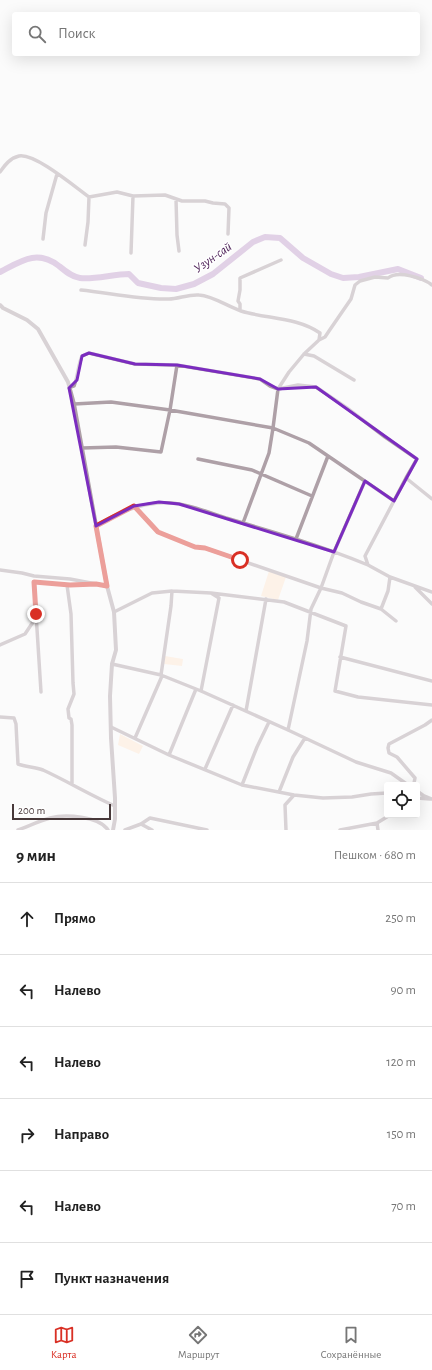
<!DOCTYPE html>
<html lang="ru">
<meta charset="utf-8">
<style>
:root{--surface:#fff;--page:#f2f2f2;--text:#222;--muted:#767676;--line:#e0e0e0;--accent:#d93025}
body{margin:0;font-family:"Alegreya Sans",sans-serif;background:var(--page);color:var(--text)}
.controls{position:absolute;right:12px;bottom:12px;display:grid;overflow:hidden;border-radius:4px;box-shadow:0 4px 16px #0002}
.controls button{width:36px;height:36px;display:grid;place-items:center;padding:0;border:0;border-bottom:1px solid var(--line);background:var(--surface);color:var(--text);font:20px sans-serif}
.scale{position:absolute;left:12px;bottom:10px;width:99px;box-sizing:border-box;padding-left:4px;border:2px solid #473839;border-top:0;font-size:11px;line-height:14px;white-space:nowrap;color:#473839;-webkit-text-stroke:3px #fff;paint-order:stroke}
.stop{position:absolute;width:12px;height:12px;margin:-9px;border:3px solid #d93025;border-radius:50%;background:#fff}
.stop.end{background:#d93025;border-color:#fff;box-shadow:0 1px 4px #0008}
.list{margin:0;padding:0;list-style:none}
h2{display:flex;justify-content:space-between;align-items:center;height:52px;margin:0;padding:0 16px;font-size:17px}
h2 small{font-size:13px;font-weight:400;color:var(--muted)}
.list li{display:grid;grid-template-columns:26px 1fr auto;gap:12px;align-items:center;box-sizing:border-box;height:72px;padding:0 16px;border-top:1px solid var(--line)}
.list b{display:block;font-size:15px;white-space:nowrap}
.list em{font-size:13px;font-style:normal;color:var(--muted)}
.icon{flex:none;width:22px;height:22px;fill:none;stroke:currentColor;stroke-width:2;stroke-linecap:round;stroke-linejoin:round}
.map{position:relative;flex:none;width:432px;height:830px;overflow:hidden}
.search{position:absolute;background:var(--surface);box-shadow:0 4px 16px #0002;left:12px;right:12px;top:12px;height:44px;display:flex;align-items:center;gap:10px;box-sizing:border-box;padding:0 14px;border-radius:4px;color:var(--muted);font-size:15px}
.sheet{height:484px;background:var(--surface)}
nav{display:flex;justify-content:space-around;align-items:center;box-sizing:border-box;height:56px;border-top:1px solid var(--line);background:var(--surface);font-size:11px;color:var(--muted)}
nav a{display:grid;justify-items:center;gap:2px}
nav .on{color:var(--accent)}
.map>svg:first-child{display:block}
.green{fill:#fee6d1}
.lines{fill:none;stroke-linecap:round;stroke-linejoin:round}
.river{stroke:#c29ecc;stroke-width:6}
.minor{stroke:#aea0a7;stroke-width:3.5}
.tertiary{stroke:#aea0a7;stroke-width:4}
.route{stroke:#d93025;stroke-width:5}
.marked{fill:none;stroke:#7b2cbf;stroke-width:3;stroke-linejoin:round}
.labels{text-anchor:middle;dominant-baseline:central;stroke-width:3;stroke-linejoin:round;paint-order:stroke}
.water-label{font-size:13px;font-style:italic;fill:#491c54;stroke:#fff}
</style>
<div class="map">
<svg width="432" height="830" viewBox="0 0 432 830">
<rect width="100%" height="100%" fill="#fbfbfb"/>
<!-- green -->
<path class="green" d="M269,571L286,577L278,600L261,596Z
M165,656L183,659L182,666L164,664Z
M120,734L143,746L139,754L118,745Z"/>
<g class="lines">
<!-- river -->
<path class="river" d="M0,272C21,261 37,249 59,266C65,271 72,277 80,278C93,280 114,274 129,274L138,283L161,288L176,289L194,284L213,274L253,242L265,237L280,238L303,258L331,274L343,278L359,277L398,269L421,278"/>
<!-- minor -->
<path class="minor" d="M0,172C5,165 10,158 19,156C35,153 75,187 89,197L117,192L133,196L165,195L182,201H205L213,203L225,204L229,208L228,234
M176,199L177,235L179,251
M43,239L46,213L57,174
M85,245L88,222L89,197
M131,253L133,196
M81,290C110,293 139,300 169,299C178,299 189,294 199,295C213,296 227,306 241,311C267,319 297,317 320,333L319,340L304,354L289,372L278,389L273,428L269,453L243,523
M240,310V304L238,301L240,290V278L281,260
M319,340L325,337L329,331L351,299L355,285L360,281L375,277L388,278C398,270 423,278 432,285
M304,354L314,356L354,380
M69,388L74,386C78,376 78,365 82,356L89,353L135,364L177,365L260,379L270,386L278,389L298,385L316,387L347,408L385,437L417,459L406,478L365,556L368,565L390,577L432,592
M74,404L111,402L170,410L273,428L309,443L394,501
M82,448L116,447L161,452L170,410L177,365
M198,459L252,470L312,496
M406,478L432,499
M134,506L154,527L158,532L195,547L205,548L321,588L342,593L361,602L381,609L396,621
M96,526C115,514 135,505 158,503C181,501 205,511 226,518C274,532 322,546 368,565
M296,539L328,456
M0,570L22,573L34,576L70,579L107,586
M67,585L71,614L73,683L74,694L68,709L69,718L71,719L72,725V784
M415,587L432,604
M381,609L388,591L390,577
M114,612L152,593L172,591L211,593L284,602L346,626L335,691L358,697L432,705
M0,645L25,634L37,616
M340,657L432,681
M112,664L161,675L201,691L288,730L356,762L391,773L408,785
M161,675L171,606L172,591
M201,691L219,598L211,593
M41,692L34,582L70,585L95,584
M246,711L266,599
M0,717L14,718L16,724L18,764C26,767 35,767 43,770C67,781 90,795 115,806
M111,727L169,755L242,785L294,795L323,798L352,797L371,794L387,793
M288,730L307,641L311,609L321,588L334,552L365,481
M135,738L162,676
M169,755L196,689
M205,769L233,705
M242,785L257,747L269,722
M412,785L414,783L415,778L397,757L389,753L388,748L389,744L425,725L432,720
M417,791L424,796L432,799
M279,792L293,757L305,738
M417,798L430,799
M141,824L152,830
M18,830C29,826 39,821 50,818C65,814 99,816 108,830
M125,830L141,824L150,818L207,830
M286,830L285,805L294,795
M340,830L377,823
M378,830L377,823L390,815"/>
<!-- tertiary -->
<path class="tertiary" d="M0,305L3,308L27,320L38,329L68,382L74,404L107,586L114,612L116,650L112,664L110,696L111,738L115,798V819L113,830"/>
</g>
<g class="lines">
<!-- route -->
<path class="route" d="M36,614L34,582L70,585L96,584L107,586L96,526L134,506L158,532L195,547L205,548L240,560"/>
</g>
<!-- marked area -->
<path d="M0 0H432V830H0ZM89,353L135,364L177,365L260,379L278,389L316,387L417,459L394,501L365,481L334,552L179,504L159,502L134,506L96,526L69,388L77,380L82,356Z" fill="#fbfbfb" fill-opacity=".55" fill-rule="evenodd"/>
<path class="marked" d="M89,353L135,364L177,365L260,379L278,389L316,387L417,459L394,501L365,481L334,552L179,504L159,502L134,506L96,526L69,388L77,380L82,356Z"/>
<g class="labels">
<!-- water labels -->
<g class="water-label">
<text transform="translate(213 258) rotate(-35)">Узун-сай</text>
</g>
</g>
</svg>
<div class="controls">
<button><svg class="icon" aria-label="locate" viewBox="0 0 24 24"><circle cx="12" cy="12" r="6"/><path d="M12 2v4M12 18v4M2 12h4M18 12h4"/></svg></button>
</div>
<div class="scale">200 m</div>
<div class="stop" style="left:240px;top:560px"></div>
<div class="stop end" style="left:36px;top:614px"></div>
<div class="search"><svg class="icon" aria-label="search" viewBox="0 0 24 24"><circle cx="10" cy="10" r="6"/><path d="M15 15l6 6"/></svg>Поиск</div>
</div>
<section class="sheet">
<h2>9 мин<small>Пешком · 680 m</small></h2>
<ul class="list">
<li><svg class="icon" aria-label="ahead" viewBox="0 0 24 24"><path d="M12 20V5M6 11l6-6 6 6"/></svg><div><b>Прямо</b></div><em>250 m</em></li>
<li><svg class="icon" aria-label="left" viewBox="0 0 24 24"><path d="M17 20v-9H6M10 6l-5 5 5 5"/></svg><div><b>Налево</b></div><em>90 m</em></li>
<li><svg class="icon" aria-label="left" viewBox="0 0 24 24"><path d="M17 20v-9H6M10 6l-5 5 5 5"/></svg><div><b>Налево</b></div><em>120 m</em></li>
<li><svg class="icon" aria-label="right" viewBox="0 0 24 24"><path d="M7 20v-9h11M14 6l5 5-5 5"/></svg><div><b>Направо</b></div><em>150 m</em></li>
<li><svg class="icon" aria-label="left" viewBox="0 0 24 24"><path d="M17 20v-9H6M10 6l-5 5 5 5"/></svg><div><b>Налево</b></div><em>70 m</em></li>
<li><svg class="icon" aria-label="arrive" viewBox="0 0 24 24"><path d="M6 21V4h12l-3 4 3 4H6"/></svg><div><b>Пункт назначения</b></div></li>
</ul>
</section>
<nav>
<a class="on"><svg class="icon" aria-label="map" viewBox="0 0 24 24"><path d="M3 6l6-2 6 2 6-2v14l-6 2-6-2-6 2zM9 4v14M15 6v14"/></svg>Карта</a>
<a><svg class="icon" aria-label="directions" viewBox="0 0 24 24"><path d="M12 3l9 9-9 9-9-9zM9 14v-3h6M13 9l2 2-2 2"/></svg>Маршрут</a>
<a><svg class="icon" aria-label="saved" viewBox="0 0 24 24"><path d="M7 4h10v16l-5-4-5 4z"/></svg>Сохранённые</a>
</nav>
